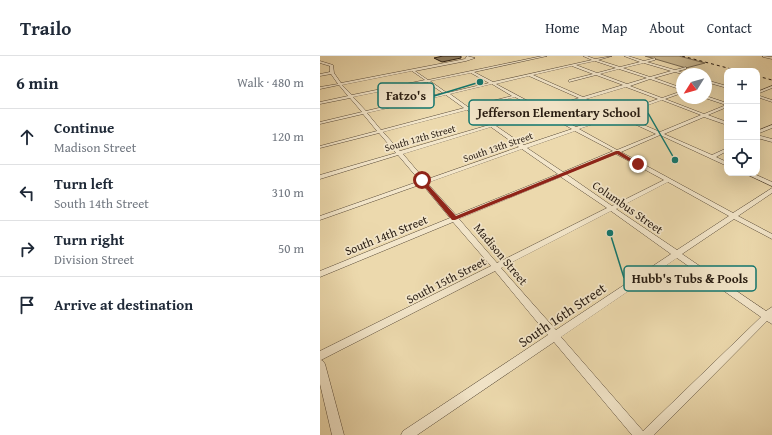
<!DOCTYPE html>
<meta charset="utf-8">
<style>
:root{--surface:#fff;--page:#f6f6f7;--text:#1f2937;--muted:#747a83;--line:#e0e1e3}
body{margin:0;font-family:"Gentium Book Plus",serif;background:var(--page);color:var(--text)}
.controls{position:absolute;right:12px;top:12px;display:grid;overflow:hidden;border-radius:8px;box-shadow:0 4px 16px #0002}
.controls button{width:36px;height:36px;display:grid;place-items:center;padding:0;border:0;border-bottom:1px solid var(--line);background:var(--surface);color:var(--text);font:20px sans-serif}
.compass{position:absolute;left:356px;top:12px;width:36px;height:36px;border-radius:50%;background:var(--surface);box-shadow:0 4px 16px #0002;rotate:233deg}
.stop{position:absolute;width:12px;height:12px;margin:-9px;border:3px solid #8f2418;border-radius:50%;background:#fff}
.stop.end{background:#8f2418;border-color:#fff;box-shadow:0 1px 4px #0008}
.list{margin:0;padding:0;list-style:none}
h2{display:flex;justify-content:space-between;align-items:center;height:52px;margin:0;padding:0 16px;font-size:17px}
h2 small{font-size:13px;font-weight:400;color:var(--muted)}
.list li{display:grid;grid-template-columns:26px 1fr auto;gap:12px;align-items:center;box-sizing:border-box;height:56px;padding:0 16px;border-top:1px solid var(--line)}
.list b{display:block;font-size:15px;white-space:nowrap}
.list p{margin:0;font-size:13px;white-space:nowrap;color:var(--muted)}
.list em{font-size:13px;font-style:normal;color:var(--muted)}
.icon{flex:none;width:22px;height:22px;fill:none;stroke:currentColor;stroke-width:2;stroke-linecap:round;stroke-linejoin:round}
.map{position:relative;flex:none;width:452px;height:379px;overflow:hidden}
header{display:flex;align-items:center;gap:24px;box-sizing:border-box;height:56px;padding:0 20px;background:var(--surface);border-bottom:1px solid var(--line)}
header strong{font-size:19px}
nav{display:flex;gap:22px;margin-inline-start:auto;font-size:14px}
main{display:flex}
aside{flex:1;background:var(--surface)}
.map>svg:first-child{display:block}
.green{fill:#cbb992;stroke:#796a52}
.building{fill:#8d7e62;stroke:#271b11}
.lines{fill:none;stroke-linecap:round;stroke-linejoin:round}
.minor-casing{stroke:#584a38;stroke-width:1}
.minor{fill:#f3e6ca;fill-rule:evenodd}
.rail{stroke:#271b11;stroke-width:1;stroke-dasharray:3 3;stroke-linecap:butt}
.route{fill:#8f2418}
.labels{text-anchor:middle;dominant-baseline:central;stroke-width:3.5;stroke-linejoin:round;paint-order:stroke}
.far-street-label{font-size:10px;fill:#271b11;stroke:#f3e6ca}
.street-label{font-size:12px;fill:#271b11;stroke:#f3e6ca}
.near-street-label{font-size:14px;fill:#271b11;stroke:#f3e6ca}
.leader{fill:none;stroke:#0f766e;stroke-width:1.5}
.callout-dot{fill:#0f766e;stroke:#f3e6ca;stroke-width:1.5}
.callout{fill:#f3e6ca;stroke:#0f766e;stroke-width:1.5}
.callout-label{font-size:13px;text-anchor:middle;font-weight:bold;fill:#271b11}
</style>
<header>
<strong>Trailo</strong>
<nav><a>Home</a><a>Map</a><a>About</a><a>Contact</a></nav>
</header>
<main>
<aside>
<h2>6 min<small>Walk · 480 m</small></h2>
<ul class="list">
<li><svg class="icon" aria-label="ahead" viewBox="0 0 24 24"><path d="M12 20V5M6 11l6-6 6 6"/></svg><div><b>Continue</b><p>Madison Street</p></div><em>120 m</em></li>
<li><svg class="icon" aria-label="left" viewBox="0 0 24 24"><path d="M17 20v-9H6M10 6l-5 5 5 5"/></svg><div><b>Turn left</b><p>South 14th Street</p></div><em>310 m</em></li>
<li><svg class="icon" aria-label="right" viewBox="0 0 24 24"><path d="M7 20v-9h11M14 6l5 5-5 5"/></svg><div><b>Turn right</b><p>Division Street</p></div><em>50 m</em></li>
<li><svg class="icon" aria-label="arrive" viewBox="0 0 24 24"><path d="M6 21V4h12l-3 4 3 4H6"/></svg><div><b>Arrive at destination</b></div></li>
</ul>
</aside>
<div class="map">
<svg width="452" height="379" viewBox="0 0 452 379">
<rect width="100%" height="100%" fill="#ecd9ad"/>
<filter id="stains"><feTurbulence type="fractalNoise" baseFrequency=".005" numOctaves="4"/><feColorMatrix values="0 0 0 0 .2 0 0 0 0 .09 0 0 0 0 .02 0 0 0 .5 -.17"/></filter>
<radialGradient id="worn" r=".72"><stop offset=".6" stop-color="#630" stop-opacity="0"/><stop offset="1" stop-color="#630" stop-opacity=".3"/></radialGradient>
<!-- green -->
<path class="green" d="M325,0H359L385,7L366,12Z"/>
<!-- building -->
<path class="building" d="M123,0H141V2L122,6L114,2Z"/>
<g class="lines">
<defs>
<path id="minor" d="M147,0L155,2L146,5L95,15L108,24L222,0H227L154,16L173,26L272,4L263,0H267L275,3L292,0L278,4L300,11L320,6L304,0H308L324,5L335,2V4L327,6L355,14L366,11V13L358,15L366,18H362L355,16L334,22L362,32V34L330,23L310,30L342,42L362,35V37L345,43L384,58L406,49L385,42L386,40L407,47V51L388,59L407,66V69L384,61L344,78L392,99L407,92V95L396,101L407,106V110L340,79L301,96L413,157L452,132V137L418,160L452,178V183L414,163L362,198L446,255L452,251V268L447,265L334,379H312L234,286L97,379H81L83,375L228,279L175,215L1,304L3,305L5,308L24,379H12L0,328V295L171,210L133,166L0,221V215L130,162L102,128L0,164V160L100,125L78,99L0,123V119L76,97L59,77L0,92V90L57,75L43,58L0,68V66L42,56L30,42L0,48V46L28,40L19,29L0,33V31L18,28L11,18L0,20V18L10,16V10L0,7V5L13,9L14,17L21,27L145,3ZM275,5L296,12L277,17L256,9ZM324,7L351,15L330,21L303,12ZM252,10L273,18L249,24V26L276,19L303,29L263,41L213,19ZM299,13L327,22L307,28L280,18ZM92,15L105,24L32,39L22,29ZM151,17L169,27L127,37L110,25ZM209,20L259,42L223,53L176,28ZM107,26L123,37L46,55L33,41ZM172,28L192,40L148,51L130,38ZM306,31L338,43L298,57L266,43ZM126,39L144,52L61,74L47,57ZM195,41L219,54L173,68L151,53ZM262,44L294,58L256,71L226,55ZM342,44L381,59L340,76L301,59ZM147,54L169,69L80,95L63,76ZM222,56L252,73L204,89L176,70ZM297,60L336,78L297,94L259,73ZM171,71L199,91L105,124L83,98ZM255,75L293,95L243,116L207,92ZM202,93L238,118L136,159L107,127ZM296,98L344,124L292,150L246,118ZM241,121L287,152L177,207L139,163ZM348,126L409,160L357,194L296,153ZM291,155L351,198L236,274L181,212ZM357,202L441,261L323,375L241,281Z
M443,0L452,1V3L443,1Z
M386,24L407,30V32L386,26Z
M452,30V32L437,38V36Z
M437,39L452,44V46L437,41Z
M452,69V72L437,78V75Z
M437,79L452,83V86L437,82Z
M424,117H432L452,126V130Z"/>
</defs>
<!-- minor casing -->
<use href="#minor" class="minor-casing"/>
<!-- minor -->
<use href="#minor" class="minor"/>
<!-- rail -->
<path class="rail" d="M362,0L419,15
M437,20L452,24"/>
</g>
<!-- route -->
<path class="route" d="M296,95H299L320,108L316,109L297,98L135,164H132L99,124L103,123L136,160Z"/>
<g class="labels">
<!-- far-street labels -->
<g class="far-street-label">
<text transform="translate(100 82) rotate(-16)">South 12th Street</text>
<text transform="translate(178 91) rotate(-19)">South 13th Street</text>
</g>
<!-- street labels -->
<g class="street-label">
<text transform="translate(308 151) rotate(35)">Columbus Street</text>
<text transform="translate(66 179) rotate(-22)">South 14th Street</text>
<text transform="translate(181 198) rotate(50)">Madison Street</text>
<text transform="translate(126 224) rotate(-27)">South 15th Street</text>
</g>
<!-- near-street labels -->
<g class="near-street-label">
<text transform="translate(242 259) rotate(-34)">South 16th Street</text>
</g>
</g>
<!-- callouts -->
<path class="leader" d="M160 26L114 40M355 104L328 57M290 177L304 222"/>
<g class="callout-dot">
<circle cx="160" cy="26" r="4"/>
<circle cx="355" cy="104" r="4"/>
<circle cx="290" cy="177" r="4"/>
</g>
<g class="callout">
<rect x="58" y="27" width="56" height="25" rx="4"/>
<rect x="149" y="44" width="179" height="25" rx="4"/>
<rect x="304" y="210" width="132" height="25" rx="4"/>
</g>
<g class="callout-label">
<text x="86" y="44">Fatzo's</text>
<text x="239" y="61">Jefferson Elementary School</text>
<text x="370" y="227">Hubb's Tubs &amp; Pools</text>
</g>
<rect width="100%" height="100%" filter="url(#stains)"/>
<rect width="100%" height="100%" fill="url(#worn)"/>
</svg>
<div class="controls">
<button>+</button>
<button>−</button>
<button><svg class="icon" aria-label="locate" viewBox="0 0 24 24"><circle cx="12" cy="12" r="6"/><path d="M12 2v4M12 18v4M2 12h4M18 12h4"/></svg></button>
</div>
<svg class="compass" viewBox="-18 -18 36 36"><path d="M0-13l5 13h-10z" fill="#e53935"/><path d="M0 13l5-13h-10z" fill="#747a83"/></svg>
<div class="stop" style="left:102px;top:124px"></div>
<div class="stop end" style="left:318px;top:108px"></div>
</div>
</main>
